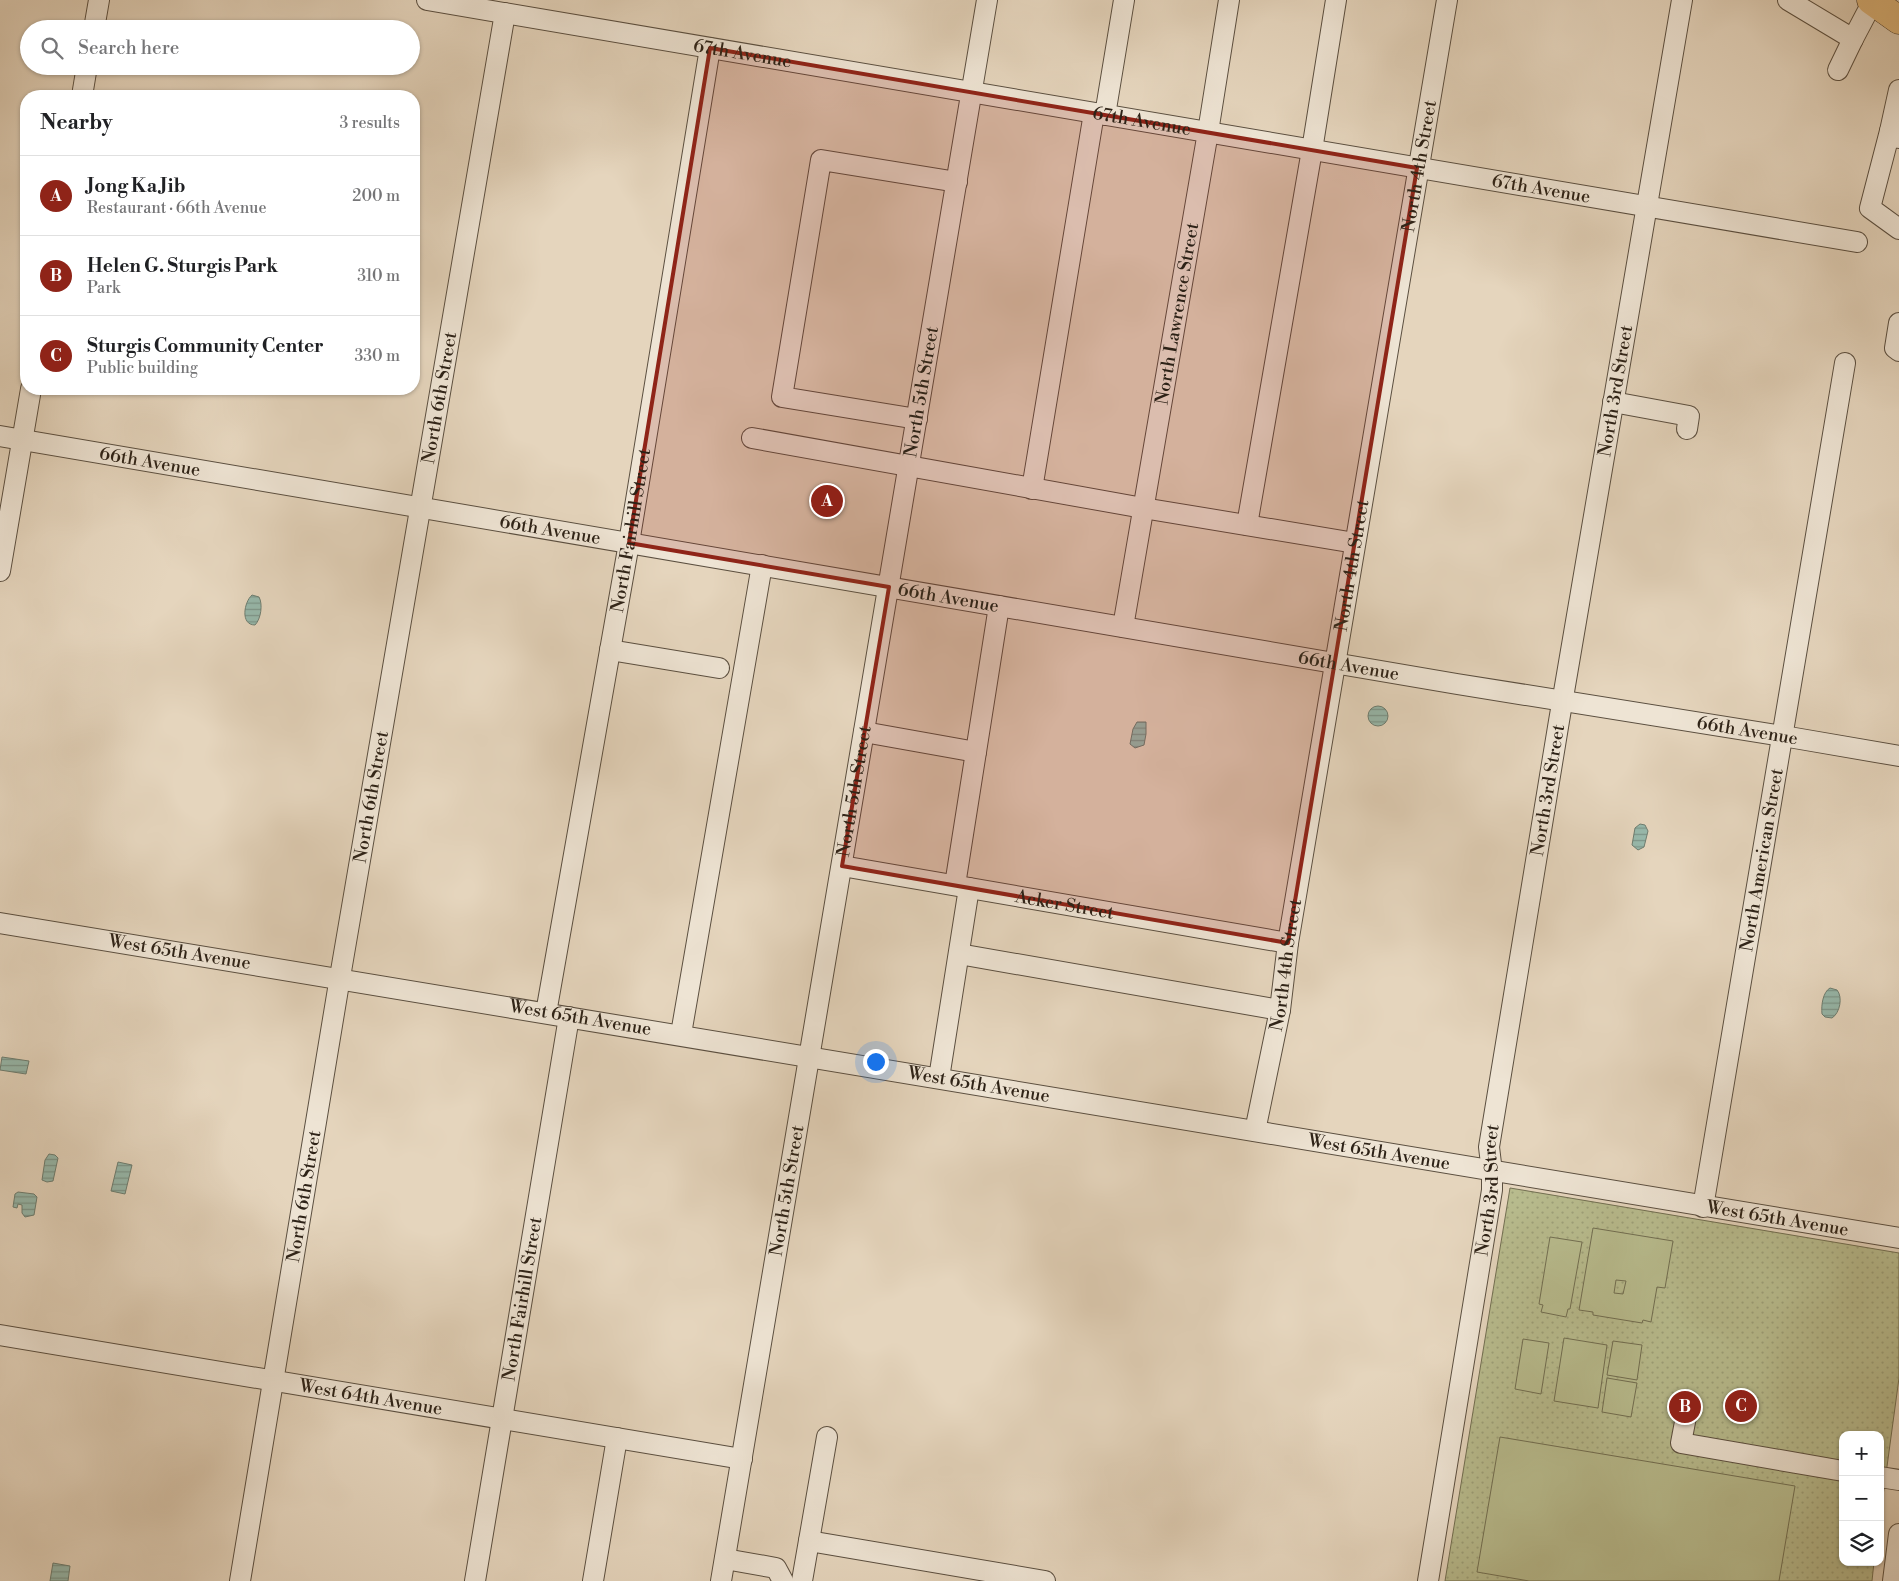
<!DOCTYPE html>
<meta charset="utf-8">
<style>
:root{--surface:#fff;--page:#f6f6f6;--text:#202124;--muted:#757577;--line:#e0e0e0;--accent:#8f2418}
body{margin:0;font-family:"Libre Bodoni",serif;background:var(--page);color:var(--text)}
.controls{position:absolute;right:15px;bottom:15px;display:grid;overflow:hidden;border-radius:10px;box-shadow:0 1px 4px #0004}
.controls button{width:45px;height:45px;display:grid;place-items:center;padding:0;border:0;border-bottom:1px solid var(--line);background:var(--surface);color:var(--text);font:25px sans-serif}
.you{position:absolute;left:875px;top:1061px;width:18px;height:18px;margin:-12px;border:4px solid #fff;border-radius:50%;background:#1a73e8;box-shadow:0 0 0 8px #1a73e833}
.badge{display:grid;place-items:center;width:32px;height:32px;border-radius:50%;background:var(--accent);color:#fff;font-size:16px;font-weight:700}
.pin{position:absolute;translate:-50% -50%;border:2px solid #fff;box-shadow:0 1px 5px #0006}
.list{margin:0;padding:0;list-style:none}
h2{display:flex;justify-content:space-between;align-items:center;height:65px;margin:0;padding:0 20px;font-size:21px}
h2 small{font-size:16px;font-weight:400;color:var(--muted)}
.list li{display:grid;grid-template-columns:32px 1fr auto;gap:15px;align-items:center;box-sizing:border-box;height:80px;padding:0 20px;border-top:1px solid var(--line)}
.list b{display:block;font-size:19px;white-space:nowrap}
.list p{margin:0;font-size:16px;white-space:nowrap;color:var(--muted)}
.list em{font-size:16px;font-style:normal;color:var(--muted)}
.icon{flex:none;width:28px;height:28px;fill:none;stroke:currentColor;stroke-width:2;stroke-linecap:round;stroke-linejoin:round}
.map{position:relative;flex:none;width:1899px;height:1581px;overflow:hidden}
.search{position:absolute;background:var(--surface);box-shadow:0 1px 4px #0004;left:20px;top:20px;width:400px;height:55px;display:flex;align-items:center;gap:12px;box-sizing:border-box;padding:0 18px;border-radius:28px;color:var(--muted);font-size:19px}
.panel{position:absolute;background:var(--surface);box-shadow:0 1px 4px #0004;left:20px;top:90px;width:400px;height:305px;border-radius:20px}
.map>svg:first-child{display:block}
.park{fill:url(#park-dots);stroke:#726f52}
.pitch{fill:#b8bc8e;stroke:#726f52;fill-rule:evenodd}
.water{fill:url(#water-rules);stroke:#6d7d70}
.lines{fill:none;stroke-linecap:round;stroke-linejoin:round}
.minor-casing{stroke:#5b4f40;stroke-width:22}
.highway-casing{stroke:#2d2217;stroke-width:29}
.minor{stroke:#eee4d4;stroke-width:20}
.highway{stroke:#e2ba7e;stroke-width:28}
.marked{fill:#8f2418;fill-opacity:0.2;stroke:#8f2418;stroke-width:4;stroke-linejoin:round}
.labels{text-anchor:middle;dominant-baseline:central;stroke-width:5;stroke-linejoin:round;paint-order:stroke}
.street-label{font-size:18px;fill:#2d2217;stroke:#eee4d4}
</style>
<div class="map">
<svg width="1899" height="1581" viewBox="0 0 1899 1581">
<defs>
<pattern id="park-dots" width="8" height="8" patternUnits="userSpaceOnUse" patternTransform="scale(1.25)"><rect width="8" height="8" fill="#b8bc8e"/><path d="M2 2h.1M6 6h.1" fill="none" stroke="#9ea17a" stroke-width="1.8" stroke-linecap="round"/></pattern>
<pattern id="water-rules" width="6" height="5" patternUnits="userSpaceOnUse" patternTransform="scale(1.25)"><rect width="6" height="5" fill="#97b9ac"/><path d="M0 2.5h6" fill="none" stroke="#7c968b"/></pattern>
</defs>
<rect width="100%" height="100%" fill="#e5d5bd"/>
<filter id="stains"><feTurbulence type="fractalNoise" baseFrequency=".004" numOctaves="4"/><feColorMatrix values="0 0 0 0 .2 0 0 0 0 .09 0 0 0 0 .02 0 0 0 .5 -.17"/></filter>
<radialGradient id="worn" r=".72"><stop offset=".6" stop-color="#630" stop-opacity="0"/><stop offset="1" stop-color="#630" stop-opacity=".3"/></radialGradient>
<!-- park -->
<path class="park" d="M1510,1188L1899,1253V1378L1880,1518V1435H1843V1562H1874L1872,1581H1445Z"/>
<!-- pitch -->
<path class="pitch" d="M1593,1228L1673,1241L1665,1288L1657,1287L1651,1322L1643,1320L1642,1323L1593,1315V1312L1579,1310ZM1616,1280L1626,1281L1623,1294L1614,1293Z
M1550,1237L1582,1242L1570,1309H1568L1566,1317L1541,1312L1543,1305L1539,1304Z
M1564,1338L1607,1345L1598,1408L1554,1401Z
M1523,1339L1549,1343L1541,1394L1515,1389Z
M1613,1341L1642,1345L1637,1380L1607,1375Z
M1607,1378L1637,1383L1631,1417L1602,1412Z
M1500,1437L1795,1486L1779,1581H1529L1477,1572Z"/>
<!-- water -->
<path class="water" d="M252,595L259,597C263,604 261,619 255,625C240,625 244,602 252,595Z
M1368 716a10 10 0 1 1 20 0a10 10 0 1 1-20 0Z
M1137,722H1146V734L1144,745L1135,748L1130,744L1133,729Z
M1640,824L1645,825L1648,831L1644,847L1638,850L1632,845L1635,828Z
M1830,988L1837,990C1843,997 1840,1013 1832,1018L1825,1017L1822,1014C1821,1005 1823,992 1830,988Z
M2,1057L29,1061L26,1074L0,1070Z
M49,1154L55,1155L58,1158L53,1181L47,1182L42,1180L45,1160Z
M118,1162L132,1165L125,1194L111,1191Z
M18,1192L34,1194L37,1197L34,1215L25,1217L22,1213V1205L18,1204L17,1208L13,1207L15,1194Z
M53,1563L70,1566L68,1581H50Z"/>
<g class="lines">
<defs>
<g id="minor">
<path id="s1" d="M427,0L1857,242"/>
<path d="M1788,0L1853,39L1873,1"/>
<path d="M94,29L99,0"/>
<path d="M1838,70L1853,39"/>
<path d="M82,96L87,66"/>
<path d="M1105,115L1124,0"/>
<path d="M1890,131L1899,90"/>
<path d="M1899,138L1890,131L1870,208L1899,229"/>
<path d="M1899,323L1895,348L1899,351"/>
<path d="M1613,402L1689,416L1687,429"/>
<path d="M917,419L782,397L821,160L957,182"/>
<path id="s2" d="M0,436L1457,684L1783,736L1899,756"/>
<path d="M752,438L1143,508L1355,543"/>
<path d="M1032,489L1094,113"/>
<path d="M1247,525L1312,150L1336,0"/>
<path d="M0,571L31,389"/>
<path id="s3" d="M1123,627L1208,132L1229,0"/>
<path d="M610,650L719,668"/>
<path d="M864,732L976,752"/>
<path id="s4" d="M842,866L1288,943"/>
<path d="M955,885L999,606"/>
<path id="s5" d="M0,923C634,1023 1266,1135 1899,1238"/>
<path d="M959,954L1280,1010"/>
<path id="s6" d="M546,1013L629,543L710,48"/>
<path d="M681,1034L762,565"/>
<path d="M939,1078L969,888"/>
<path id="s7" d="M1255,1131L1280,1010L1288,943L1447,0"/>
<path id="s8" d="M1703,1207L1845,363"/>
<path id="s9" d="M0,1335L742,1459"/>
<path d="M1689,1401L1681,1443L1843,1471"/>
<path d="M1880,1477L1899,1480"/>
<path d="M809,1541L1045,1581"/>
<path d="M725,1559L776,1568L783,1581"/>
<path id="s10" d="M240,1581L340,977L505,13"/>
<path id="s11" d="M475,1581L569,1017"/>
<path d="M593,1581L617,1438"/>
<path id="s12" d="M721,1581L987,0"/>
<path d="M802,1581L827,1437"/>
<path id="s13" d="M1428,1581L1492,1190V1172L1489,1147L1559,721L1682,0"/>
<path d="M1893,1581L1899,1534"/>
</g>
<path id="highway" d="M1871,0L1899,20"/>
</defs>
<!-- minor casing -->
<use href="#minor" class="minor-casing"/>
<!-- highway casing -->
<use href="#highway" class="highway-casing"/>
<!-- minor -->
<use href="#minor" class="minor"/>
<!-- highway -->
<use href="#highway" class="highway"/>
</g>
<!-- marked area -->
<path class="marked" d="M710,48L1417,168L1288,943L842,866L889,587L629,543Z"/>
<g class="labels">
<!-- street labels -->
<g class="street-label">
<text stroke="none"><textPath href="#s1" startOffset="320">67th Avenue</textPath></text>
<text stroke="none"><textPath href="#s1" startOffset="725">67th Avenue</textPath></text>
<text stroke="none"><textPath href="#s7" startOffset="979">North 4th Street</textPath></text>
<text stroke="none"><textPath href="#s1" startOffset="1130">67th Avenue</textPath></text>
<text stroke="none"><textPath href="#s3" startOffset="318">North Lawrence Street</textPath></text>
<text stroke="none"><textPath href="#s12" startOffset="1206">North 5th Street</textPath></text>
<text stroke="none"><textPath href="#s13" startOffset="1206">North 3rd Street</textPath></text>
<text stroke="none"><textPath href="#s10" startOffset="1200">North 6th Street</textPath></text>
<text stroke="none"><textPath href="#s2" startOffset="152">66th Avenue</textPath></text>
<text stroke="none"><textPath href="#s2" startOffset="558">66th Avenue</textPath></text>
<text stroke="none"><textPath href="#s6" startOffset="490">North Fairhill Street</textPath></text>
<text stroke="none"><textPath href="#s7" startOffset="574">North 4th Street</textPath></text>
<text stroke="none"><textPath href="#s2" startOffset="962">66th Avenue</textPath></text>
<text stroke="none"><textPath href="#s2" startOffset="1368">66th Avenue</textPath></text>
<text stroke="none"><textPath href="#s2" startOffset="1772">66th Avenue</textPath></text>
<text stroke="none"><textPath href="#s12" startOffset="801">North 5th Street</textPath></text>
<text stroke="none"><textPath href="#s13" startOffset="801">North 3rd Street</textPath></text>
<text stroke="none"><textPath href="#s10" startOffset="795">North 6th Street</textPath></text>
<text stroke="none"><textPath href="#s8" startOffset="352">North American Street</textPath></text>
<text stroke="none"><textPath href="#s4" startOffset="226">Acker Street</textPath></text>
<text stroke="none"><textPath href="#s5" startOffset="182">West 65th Avenue</textPath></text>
<text stroke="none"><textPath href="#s7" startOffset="169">North 4th Street</textPath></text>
<text stroke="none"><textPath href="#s5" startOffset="588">West 65th Avenue</textPath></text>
<text stroke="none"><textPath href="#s5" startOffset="992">West 65th Avenue</textPath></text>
<text stroke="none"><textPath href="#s5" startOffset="1398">West 65th Avenue</textPath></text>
<text stroke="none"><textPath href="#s12" startOffset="396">North 5th Street</textPath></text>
<text stroke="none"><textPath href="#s13" startOffset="396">North 3rd Street</textPath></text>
<text stroke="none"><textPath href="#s10" startOffset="390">North 6th Street</textPath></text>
<text stroke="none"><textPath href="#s5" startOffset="1802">West 65th Avenue</textPath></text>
<text stroke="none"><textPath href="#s11" startOffset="286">North Fairhill Street</textPath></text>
<text stroke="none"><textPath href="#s9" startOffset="376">West 64th Avenue</textPath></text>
</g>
</g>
<rect width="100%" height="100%" filter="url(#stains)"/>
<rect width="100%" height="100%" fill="url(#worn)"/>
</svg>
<div class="controls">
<button>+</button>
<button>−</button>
<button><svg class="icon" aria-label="layers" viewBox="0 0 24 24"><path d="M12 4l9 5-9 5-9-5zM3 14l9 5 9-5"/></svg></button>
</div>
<div class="you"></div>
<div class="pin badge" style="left:827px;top:501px">A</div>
<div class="pin badge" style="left:1685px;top:1407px">B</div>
<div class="pin badge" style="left:1741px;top:1406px">C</div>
<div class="search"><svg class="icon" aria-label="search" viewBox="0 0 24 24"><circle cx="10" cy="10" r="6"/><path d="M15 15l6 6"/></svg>Search here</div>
<section class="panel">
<h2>Nearby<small>3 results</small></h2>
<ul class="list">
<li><span class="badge">A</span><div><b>Jong Ka Jib</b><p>Restaurant · 66th Avenue</p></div><em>200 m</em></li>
<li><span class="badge">B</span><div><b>Helen G. Sturgis Park</b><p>Park</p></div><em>310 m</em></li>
<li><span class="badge">C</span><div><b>Sturgis Community Center</b><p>Public building</p></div><em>330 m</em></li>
</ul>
</section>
</div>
